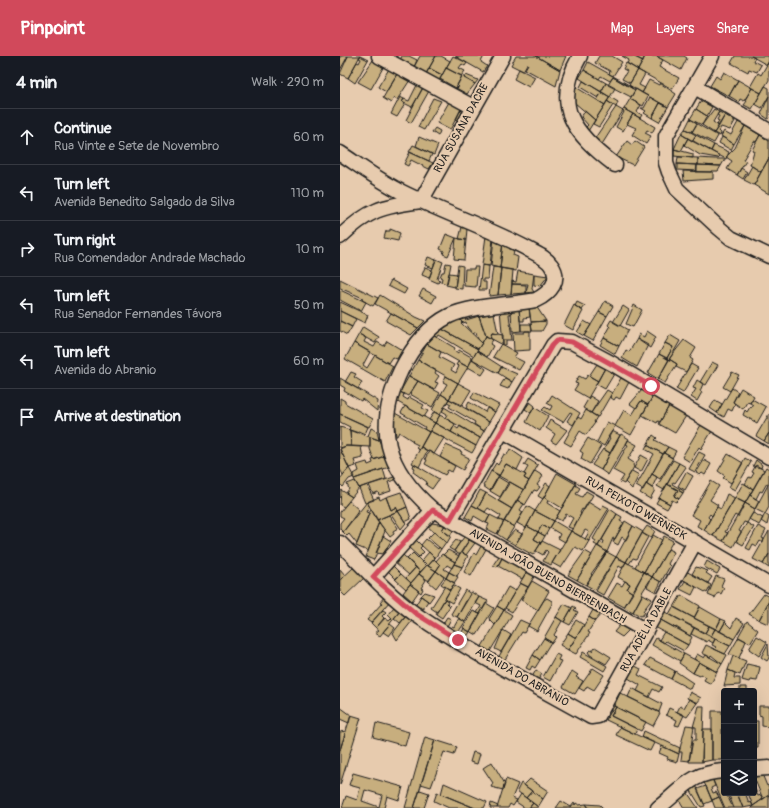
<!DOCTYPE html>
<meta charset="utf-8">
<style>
:root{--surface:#171b24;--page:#242831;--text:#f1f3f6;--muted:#9ea1a6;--line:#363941;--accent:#d1495b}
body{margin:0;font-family:Pangolin,sans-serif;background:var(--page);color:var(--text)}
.controls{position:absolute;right:12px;bottom:12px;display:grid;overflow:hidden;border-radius:4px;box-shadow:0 4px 16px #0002}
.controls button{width:36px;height:36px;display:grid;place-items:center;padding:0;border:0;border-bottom:1px solid var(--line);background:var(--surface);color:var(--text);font:20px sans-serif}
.stop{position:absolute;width:12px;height:12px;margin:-9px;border:3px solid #d1495b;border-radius:50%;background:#fff}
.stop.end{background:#d1495b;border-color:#fff;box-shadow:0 1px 4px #0008}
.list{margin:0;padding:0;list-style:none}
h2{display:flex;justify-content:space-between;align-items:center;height:52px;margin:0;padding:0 16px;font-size:17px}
h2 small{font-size:13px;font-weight:400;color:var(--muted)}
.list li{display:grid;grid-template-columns:26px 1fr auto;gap:12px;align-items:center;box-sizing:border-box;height:56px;padding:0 16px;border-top:1px solid var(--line)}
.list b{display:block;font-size:15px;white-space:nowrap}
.list p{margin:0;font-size:13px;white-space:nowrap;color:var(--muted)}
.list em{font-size:13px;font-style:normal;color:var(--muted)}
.icon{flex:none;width:22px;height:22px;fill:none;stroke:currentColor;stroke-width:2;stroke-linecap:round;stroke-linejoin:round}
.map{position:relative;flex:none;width:429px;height:752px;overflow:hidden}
header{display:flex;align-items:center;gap:24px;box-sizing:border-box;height:56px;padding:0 20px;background:var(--accent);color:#fff}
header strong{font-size:19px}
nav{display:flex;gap:22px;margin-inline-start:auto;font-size:14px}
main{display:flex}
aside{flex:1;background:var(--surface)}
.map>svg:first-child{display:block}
.building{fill:#c7ae7e;stroke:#1c1c1c;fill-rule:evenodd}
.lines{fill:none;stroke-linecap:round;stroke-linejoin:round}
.minor-casing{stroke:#1c1c1c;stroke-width:17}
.minor{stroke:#e7cbae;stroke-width:14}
.route{stroke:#d1495b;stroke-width:5}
.labels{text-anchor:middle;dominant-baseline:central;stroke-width:4;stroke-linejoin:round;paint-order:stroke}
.street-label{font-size:11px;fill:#1c1c1c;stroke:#e7cbae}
</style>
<header>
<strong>Pinpoint</strong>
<nav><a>Map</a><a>Layers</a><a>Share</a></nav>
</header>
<main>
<aside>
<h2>4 min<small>Walk · 290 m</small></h2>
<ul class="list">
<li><svg class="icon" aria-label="ahead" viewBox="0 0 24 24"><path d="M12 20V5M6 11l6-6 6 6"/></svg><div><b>Continue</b><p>Rua Vinte e Sete de Novembro</p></div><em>60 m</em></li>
<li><svg class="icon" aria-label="left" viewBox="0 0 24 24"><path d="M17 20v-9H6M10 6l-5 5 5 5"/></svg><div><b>Turn left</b><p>Avenida Benedito Salgado da Silva</p></div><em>110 m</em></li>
<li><svg class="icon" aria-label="right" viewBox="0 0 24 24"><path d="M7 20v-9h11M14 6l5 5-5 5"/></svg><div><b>Turn right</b><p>Rua Comendador Andrade Machado</p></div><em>10 m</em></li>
<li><svg class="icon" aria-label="left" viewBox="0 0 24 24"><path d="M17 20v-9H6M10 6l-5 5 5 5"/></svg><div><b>Turn left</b><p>Rua Senador Fernandes Távora</p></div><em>50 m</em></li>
<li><svg class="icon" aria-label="left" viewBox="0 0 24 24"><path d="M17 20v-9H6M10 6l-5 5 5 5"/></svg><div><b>Turn left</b><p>Avenida do Abranio</p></div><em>60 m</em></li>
<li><svg class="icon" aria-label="arrive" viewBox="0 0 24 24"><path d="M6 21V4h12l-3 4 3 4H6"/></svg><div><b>Arrive at destination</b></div></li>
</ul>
</aside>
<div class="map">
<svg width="429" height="752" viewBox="0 0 429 752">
<rect width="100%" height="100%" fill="#e7cbae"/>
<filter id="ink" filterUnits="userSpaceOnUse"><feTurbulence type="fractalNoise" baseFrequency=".025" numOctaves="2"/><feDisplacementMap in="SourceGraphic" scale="8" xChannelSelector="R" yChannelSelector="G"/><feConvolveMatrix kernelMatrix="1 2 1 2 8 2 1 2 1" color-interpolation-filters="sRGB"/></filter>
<g filter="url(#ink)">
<!-- building -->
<path class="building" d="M0,0H8L0,14Z
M8,0H20L8,22L0,18Z
M20,0L28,4L15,27L8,22L17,6L19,7L21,3L19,2Z
M62,0H69L77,4L74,11L60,4Z
M80,0H96L86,18L74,11Z
M96,0H101L110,5L102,19L89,12Z
M113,0L127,7L125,10L122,8L119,12L125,15L121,20L106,12Z
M115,0H144L141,6L147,10L143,16Z
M176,0H196L220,14L216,30L185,13L188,8H187L183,15L171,9Z
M196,0H226L220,14Z
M259,0H272L282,6L273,20L269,18L270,15L255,7Z
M282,0H293L303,5L298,14L287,7L289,4Z
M293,0H305L303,5Z
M305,0H316L323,4L319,11L339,22L332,33L298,14Z
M316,0H344L347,2L341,14Z
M395,0H411L415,2L413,5L421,9L417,16L409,13L408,16L391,7Z
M411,0H429V5L427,9Z
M33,4L44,10L31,33L18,26Z
M429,5V24L421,37L410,31L418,17L421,19Z
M248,6L289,29L293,33L273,21L270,25L261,20L259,23L244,14Z
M286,7L298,14L290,27L282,23L287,15L283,13Z
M89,12L102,19L99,25L86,18Z
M106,12L122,20L116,32L100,23Z
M49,13L57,18L46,36L38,31Z
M179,13L195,21L189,31L174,23Z
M244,14L266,27L261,36L239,22Z
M298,14L305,18L299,29L305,32L302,37L289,29Z
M384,16L398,24L389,40L370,30L376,20L380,23Z
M57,18L70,24L57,44L54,42L51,47L43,42Z
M126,19L138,24L135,28L124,22Z
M122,20L135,28L127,38L116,32L119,31L117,29Z
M273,21L295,34L291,41L268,29Z
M309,24L319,29L320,27L336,38L328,51L302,37Z
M398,24L412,32L404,45L400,43L399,46L389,40Z
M243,25L262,36L258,42L240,31Z
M266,27L275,32L270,41L261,36Z
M77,29L83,32L72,51L62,46L64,43L69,45Z
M234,30L265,49L255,64L235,47L233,42Z
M425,30L429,32V40L422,52L415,48Z
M83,31L89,35L71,67L66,64Z
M412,32L421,37L412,53L404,49L407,45L405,44Z
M296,33L308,40L303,50L290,43Z
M262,36L270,41L265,49L257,44Z
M429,40V61L428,63L421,58Z
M60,41L64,43L62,46L65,48L57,61L51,58Z
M270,41L278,46L276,51L267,45Z
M310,41L320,47L312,62L304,57L306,55L301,52H304Z
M93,42L101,45L84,74L78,71Z
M290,43L301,49L297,56L302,59L300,62L284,53Z
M267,45L273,49L259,71L253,68Z
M361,45L372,51L367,60L356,53Z
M109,46L121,53L110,74L97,67Z
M320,47L328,51L319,66L312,62Z
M276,51L283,55L259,93L253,85Z
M284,53L293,58L283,75L276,71L284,56L282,55Z
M356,53L367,60L362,69L350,63Z
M374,53L379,56L373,66L379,70L374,77L362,69Z
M120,55L124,58L120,66L116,64Z
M245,55L255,64L248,75L246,71L248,69L241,61Z
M379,56L385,59L379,70L377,69L379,65L377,64L379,60L377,59Z
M293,58L315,71L312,77L307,74L305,77L311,80L306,88L292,79L296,72L287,68Z
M385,59L395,65L390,74L381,71L379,75L381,77L380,80L374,77Z
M350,63L357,67L352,76L345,73Z
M398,66L405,70L394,88L381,80L384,75L391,79Z
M357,68L378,80L374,87L352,76Z
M405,70L420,79L416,86L414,85L403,104L406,105L397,119L387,113L392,105L386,101L395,92Z
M95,72L100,75L98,80L92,76Z
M345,73L356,79L352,85L341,78Z
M341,78L348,82L341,95L334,93Z
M356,79L374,89L371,95L352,85Z
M420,79L429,85V102L421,116L410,109L414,95L412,94Z
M79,81L98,89L94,99L76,90Z
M382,81L394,88L391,94L379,87Z
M348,82L380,100L378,102L360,99L344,89Z
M287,85L292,89L295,85L304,91L293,109L276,101Z
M73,89L92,98L89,105L69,96Z
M374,89L389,96L386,103L371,95Z
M334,93L353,98V102L334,100Z
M70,96L93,107L89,113L71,104L68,110L64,108Z
M338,101L358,102V109L337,108Z
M358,102L374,103H385L381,110L358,109Z
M429,102V138L414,129Z
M337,108L357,109V115L337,114Z
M357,109H358L381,110L378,115H371V116H356Z
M412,110L421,116L414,129L404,124Z
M401,112L407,116L403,123L397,119Z
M343,115L373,116V123L344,125Z
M122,171L127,173L126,184L119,183Z
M50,173L60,177L58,185L44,182L46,175H50Z
M106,178L116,182L108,200L103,198L104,195L100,193Z
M146,180L153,183L150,210L142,209Z
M116,182L126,184L124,204L114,203Z
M154,182L163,186L160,212L151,210Z
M163,186L175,192L173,199L178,201L176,215L160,212Z
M88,201L96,204L93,212L85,209Z
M96,203L103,206L97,223L100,224L98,227L89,223Z
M106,207L111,208L107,228L101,226L102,222L100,221L102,216H104Z
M118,209L123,210L122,233L115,232Z
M142,209L149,210L148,223H143V226H146V234H139Z
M85,211L92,214L89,222L82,219Z
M134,211H138L136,231L124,230L125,213H134Z
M153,211L161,212L158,239L149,240Z
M161,212L173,214L171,238L158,239Z
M178,215L194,218L192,233L194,236L186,237L188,228H172V225L176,226Z
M109,217L117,218L115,231L106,229Z
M194,218L208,220L200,230L194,229Z
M0,223L38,242L33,250L22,244L23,242L0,232Z
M51,224L67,233L64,238L48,230Z
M172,228L186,229V237L171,238Z
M83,233L96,240L92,247L79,240Z
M0,234L26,246L21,255L0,244Z
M40,239L76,261L85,265L78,272L35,248Z
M265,245L273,250L267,260L259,256Z
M0,246L28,259L25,267L0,255Z
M237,246L245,250L242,254L235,250Z
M234,249L243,255L233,274L224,269Z
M294,249L302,254L293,271L286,268Z
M196,250L206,265L191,266L189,251Z
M283,250L289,254L280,270L273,266Z
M189,251L190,261L184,262V265H180L179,252Z
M171,252H179L181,275L172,276Z
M171,252V258H169L172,284H166V289H163L160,253Z
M0,255L16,263L12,271L0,265Z
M259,256L267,260L253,285L244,280Z
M51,257L78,272L71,279L46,265Z
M154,257L158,278L152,277L150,282L146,280L139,260Z
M123,260L126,264L139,260L146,280L142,287L138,283L136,276L133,278L127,271L126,266L123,267L118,262Z
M118,262L122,266L121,267L142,287L138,293L100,272Z
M271,264L288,274L279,290L264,282L270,271L268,269Z
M0,265L12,271L7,279L0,275Z
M206,265V268L202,275H192L191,266Z
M244,265L251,269L244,280L237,276Z
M181,268H191L192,275H181Z
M23,271L39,281L35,287L19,278Z
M100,272L138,293L134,300L99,279L97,282L93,279Z
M185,275H190V294L174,295L173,277H184Z
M307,275L316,281L310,292L297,283L299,278L304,281Z
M152,277L163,279V289L150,282Z
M19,278L26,282L24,286L34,291L37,286L44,290L47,285L62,294L57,303L52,301L48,307L14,287Z
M93,279L115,292L114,294L118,297L119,294L133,302L128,311L87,288Z
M330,279L340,285L329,304L327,302L333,291L325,287Z
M146,280L153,284L150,288L153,290L147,301L137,295Z
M264,282L279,290L275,298L260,289Z
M297,283L308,289L297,311L282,302L286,294L289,296Z
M344,284L356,292L350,302L353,304L346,316L336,311L337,308L329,303Z
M14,287L30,296L23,309L27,312L35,299L53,310L45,326L5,303Z
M325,287L333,291L327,302L319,298Z
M87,288L101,296L99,301L114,309L111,314L116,317L119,310L116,309L118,306L128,311L118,327L78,304Z
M161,288L177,297L174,301L184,306L179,314L153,301Z
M137,295L162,311L158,317L132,303Z
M319,298L329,304L318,323L308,317Z
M132,303L146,313L142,319L128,311Z
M329,303L337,308L325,327L318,323Z
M78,304L96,315L95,317L99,320L95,326L98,327L94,334L69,320Z
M372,306L378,309L366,329L360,326Z
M257,308L265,312L258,325L249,320Z
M351,308L358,312L343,337L336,333Z
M161,311L177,318L172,326L158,317Z
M265,312L274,318L265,333L256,328Z
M11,316L16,318L14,321L22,326L18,333L5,326Z
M392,316L399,319L390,335L383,331Z
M248,319L258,325L248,342L234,334L238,328L235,327L239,320L245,323Z
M69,320L78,325L68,340L60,336Z
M106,320L118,327L109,343L101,338L107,328L103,326Z
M0,322L38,345L37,355L22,343L21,345L4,335L5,332L0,329Z
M165,322L172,326L168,333L160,330Z
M281,322L289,326L280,343L276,341L274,344L270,341Z
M357,324L363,328L360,335L362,336L357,345L351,341L356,333L353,332Z
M78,325L100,337L92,351L70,338Z
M118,327L131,334L122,349L109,343Z
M392,332L398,336L393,346L395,348L392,355L388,353L384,361L377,357Z
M401,332L414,340L410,347L407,346L403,353L393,346Z
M267,334L272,337L258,361L251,357Z
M302,334L313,340L308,349L301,345L296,352L290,348Z
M60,336L64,338L63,341L68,344L69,341L84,349L82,352L88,355L84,361L56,345Z
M134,336L159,349L155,356L131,342Z
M101,338L109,343L100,359L92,354Z
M212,339L240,357L233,369L227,365L232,357L230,356L223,366L202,354L205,351L210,354L212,350L207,347Z
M250,340L258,345L251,357L243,352Z
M313,340L329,350L320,366L318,365L317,367L302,359Z
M0,342L5,345V347L33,363L29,371L0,358Z
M109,343L149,366L144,375L134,368L135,366L109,351L111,348L107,346Z
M412,343L426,351L417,367L403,359L405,354L407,356L410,351L411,352L413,349L410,347Z
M375,344L382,348L377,357L370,352Z
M301,345L308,349L291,379L275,370L284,354L292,359Z
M129,346L145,356L147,352L155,356L149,366L126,352Z
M190,346L195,350L191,357L185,353Z
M65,350L95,367L89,376L84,373L85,371L61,357Z
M329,350L346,360L335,377L319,368Z
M104,351L144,375L140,382L105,362L107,358L102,355Z
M194,351L208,360L200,375L186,366Z
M246,354L257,361L254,366L255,367L246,379L240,375L231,390L224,386L238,361L241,363Z
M53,356L89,376L79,394L76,392L78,389L72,386L73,385L59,376L57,380H56Z
M94,356L100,359L95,367L89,364Z
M0,358L28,371L25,378L18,375L17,377L9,374L10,371L0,366Z
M429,358V377L424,385L416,380Z
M100,359L115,368L111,376L95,367Z
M210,364L227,374L216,388L211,385L215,378L206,372Z
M267,366L275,370L264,390L257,386Z
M95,367L136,390L132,397L90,375Z
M361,369L372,375L361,393L359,391L350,406L342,401Z
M114,370L118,373L120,370L140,382L136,390L111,376Z
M0,371L10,374L11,390H6L0,392Z
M31,372L37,375L39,384L28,380Z
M10,374L30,381V391L11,390Z
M90,375L104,382L94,398L81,391Z
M272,375L280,379L270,397L264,393L270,382L268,381Z
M429,377V388L424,385Z
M281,378L289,383L268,419L261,414Z
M313,379L317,382L315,384L328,391L323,398L307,389Z
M30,381L39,384L45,400L34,404L30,393Z
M248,382L261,390L250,408L241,403L243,397L240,395Z
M288,384L297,389L288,403L294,407L293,409L294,411L284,428L280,426L284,420L273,414L288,389L286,388Z
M106,389L122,396L121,398L129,402L123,414L100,401Z
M307,389L323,398L303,434L296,430L314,398L305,393Z
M6,390L21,391L23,402L14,404L16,410L9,412L0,393Z
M81,391L87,395L79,411L72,407Z
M328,391L336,395L332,402L324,397Z
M0,393L9,412L3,419L0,413Z
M170,393L183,402L177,414L166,408L159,420L151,415L156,407L158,409L164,398L167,399Z
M263,393L270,397L261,414L252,409Z
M89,395L115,410L112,416L108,414L105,419L85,408L87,404L85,403Z
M359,396L365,399L355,416L349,413Z
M324,397L333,402L320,423L312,418Z
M388,398L403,407L391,427L383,422L385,420L378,415Z
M301,399L308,403L301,416L294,412Z
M45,400L49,411L14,423L12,419L19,415L17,409L27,406L28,409L33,407L32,404Z
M405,402L411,406L395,434L389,431Z
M188,403L198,409L189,425L184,422L186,419L184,418L188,411L184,409Z
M333,404L339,407L324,434L317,430Z
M364,404L371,408L365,419L362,417L360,419L356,417Z
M416,404L422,409L421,412L413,410Z
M339,407L346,411L335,427L333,426L332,428L344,435L343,437L327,428Z
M74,408L99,423L92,433L86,429L87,426L73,416L75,412L73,411Z
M166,408L186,419L184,422L189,425L184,434L159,420Z
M416,409L424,414L413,433L405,428L409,421L411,422L414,417L412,416Z
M426,411L429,413V428L427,427L422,436L420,435L416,443L410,439Z
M9,412L14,421L9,423L3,431L0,428V423Z
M43,413L46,423L19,432L14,423Z
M151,415L159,419L150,435L143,430Z
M195,415L203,420L197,429L200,431L197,435L194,434L185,449L177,444Z
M292,415L299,419L292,433L285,426Z
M346,416L353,420L345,434L338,430Z
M217,417L236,428L222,452L204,441Z
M312,418L317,421L312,432L306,428Z
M54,421L55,424L48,426L51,435L39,439L38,436L33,438L29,429Z
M158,421L168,427L160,441L150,435Z
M15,425L19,432L12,441L6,437L9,433L7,428Z
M371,425L379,430L370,444L378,449L372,460L370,458L368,461L370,463L364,474L357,470L360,464L351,459Z
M170,426L184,434L172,453L158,445Z
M206,427L210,430L203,443L198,440Z
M403,427L413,433L405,447L395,442Z
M306,428L315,434L310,443L300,437Z
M327,428L338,434L334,440L339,443L336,446L332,444L330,448L319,442Z
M27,429L34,444L25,447L19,432Z
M235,429L240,432L236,438L242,441L246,435L253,439L244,454L242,453L240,457L241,458L233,473L228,471L233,462L226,458L222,465L216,462Z
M428,429L429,451L425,458L415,453Z
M1,434L12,441L4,451L0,449Z
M140,434L146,437L138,452L132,449Z
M338,434L343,437L339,443L334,440Z
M61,436L67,451L58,455L56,451L51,454L46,441Z
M146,437L172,453L164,466L159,464L161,460L148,452L145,456L138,452Z
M387,438L395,442L373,480L364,474L377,451L381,453Z
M410,439L419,445L415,453L405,447Z
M39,441L40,444L46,441L51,454L56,451L58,455L37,464L27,446Z
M204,441L208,444L207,447L220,455L214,465L195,455Z
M319,442L330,448L327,453L316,447Z
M395,442L405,447L398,461L395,459L385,476L388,477L383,485L373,480Z
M177,444L184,448L180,454L183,456L174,471L164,465Z
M9,445L19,454L3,476L0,473V467L4,462L0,460V456Z
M27,446L29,450L26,456L29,457L17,488L9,478L7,480L3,476Z
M248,446L261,454L263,449L269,452L249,485L245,483L249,476L245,474L241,481L231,475Z
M405,447L415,453L407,467L404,466L399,475L401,476L393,491L383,485Z
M132,449L150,459L146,467L134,460L132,465L125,461Z
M187,450L195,455L186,472L177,467Z
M67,451L71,463L65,466L58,455Z
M31,453L39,466L28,495L16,490Z
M270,453L277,458L258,490L254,488L256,485L253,483Z
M58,455L66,467L61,473L51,458Z
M195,455L214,465L209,473L202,469L198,476L187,470Z
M413,457L423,462L419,469L409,463Z
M277,458L282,461L280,465L284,467L275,483L273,482L267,496L258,490L260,486L263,488L264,485L262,484Z
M425,458L429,461L427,469L421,465Z
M49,459L58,472L53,475L54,478L50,481L37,464Z
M150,459L164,466L157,478L147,473L149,468L146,467Z
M164,465L174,471L166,484L157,478Z
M214,465L231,475L225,486L218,482L220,478L210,472Z
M285,465L293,470L286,484L282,481L278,489L273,486Z
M39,466L45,475L34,504L26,501Z
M92,467L105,469L102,474L111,480L107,487L88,471Z
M407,467L414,471L403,489L396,485Z
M105,469L114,473L110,480L102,474Z
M202,469L209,473L205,480L198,476Z
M187,470L198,476L194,483L201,487L193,499L175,489Z
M293,470L303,476L286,506L276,501Z
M307,470L315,475L311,482L302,477Z
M418,470L426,474L422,482L424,483L423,487L420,485L417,490L413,488L410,494L406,492Z
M175,474L182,478L175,489L166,484Z
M231,475L249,485L243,495L235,491L221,512L212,507Z
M429,475V498L423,508L413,503Z
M94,476L106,486L101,493L88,482Z
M198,476L205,480L201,487L194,483Z
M302,477L308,481L296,503L293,502L289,508L286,506Z
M313,479L322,484L304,516L295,511Z
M43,480L51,485L43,498L36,497Z
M324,480L333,485L312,521L304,516Z
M124,481L129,484L120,499L114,495Z
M86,483L98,493L99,491L101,493L95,502L81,489Z
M76,484L82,490L80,492L84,496L79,501L69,492Z
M116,484L120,486L114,495L109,492Z
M129,484L135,487L126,499L121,496Z
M202,485L220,494L211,509L203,505L208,496L206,494L203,499L196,495Z
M141,490L146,493L131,520L124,516L134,497L136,499Z
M257,490L267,496L251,518L252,519L246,529L237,524Z
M328,493L334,496L328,508L330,510L321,526L312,521Z
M108,494L119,500L115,506L103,499Z
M245,495L252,499L237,524L228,519Z
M89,496L95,502L88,510L82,504Z
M121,496L128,500L122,511L114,508Z
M267,496L276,501L255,534L246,529Z
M73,497L86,510L80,516L67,503Z
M102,498L115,506L112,512L107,509L104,513L109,516L106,522L96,515L100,509L96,505Z
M429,498V512L423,508Z
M63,499L76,511L69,519L55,507Z
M159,500L162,502L157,511L153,509Z
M276,501L286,506L282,512L279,510L263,539L256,535Z
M162,502L187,515L182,523L158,510Z
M94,503L100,509L96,515L88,510Z
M367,505L380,513L377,518L364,511Z
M286,506L304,516L293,537L287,533L290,528L278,521Z
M114,508L122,511L117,520L109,516Z
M87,509L96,515L89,525L79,518Z
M53,510L61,518L56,523L48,515Z
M76,511L80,516L71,527L66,522Z
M356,511L368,515L366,517L372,521L368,527L352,518Z
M13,512L24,522L5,540L0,535V524Z
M0,513L5,519L0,524Z
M344,514L371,529L367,537L340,522Z
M96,515L104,521L96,532L88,525Z
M187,515L195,519L188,531L180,527Z
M109,516L118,521L114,527L106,522Z
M304,516L312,521L301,538L302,539L293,556L284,551Z
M61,518L71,527L66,533L55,523Z
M79,518L86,524L81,532L83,533L81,537L70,528Z
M376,520L384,523L381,530L384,532L381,538L378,536L375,542L368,539Z
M312,521L321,526L316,536L307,531Z
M106,522L115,527L110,534L101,528Z
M192,525L209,535L198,554L181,544Z
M285,525L290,528L287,533L293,537L284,551L268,542L277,527L282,530Z
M345,525L356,531L352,539L340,533Z
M180,527L188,531L172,556L165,552Z
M70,528L79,535L72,545L63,537Z
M113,529L120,533L112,547L105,543Z
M105,530L110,534L97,556L91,552Z
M168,531L175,535L164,554L157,550Z
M125,534L131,538L117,561L111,558Z
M85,536L94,539L89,546L81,540Z
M131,536L139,541L125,566L117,561Z
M303,538L312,543L303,555L305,556L303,559L301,560L293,556Z
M424,538L429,541V545L419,564L409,558Z
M341,539L360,550L354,562L334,551Z
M45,540L50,545L31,567L27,564L42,547L40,546Z
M81,540L88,545L84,551V553L80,551L79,553L75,550Z
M139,541L148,545L140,558L137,557L141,550L135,547Z
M207,542L212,545V548L197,575L188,570L204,544Z
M105,543L108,545L107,547L110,550L102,562L96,558Z
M429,545V566L428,568L419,564Z
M146,547L154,552L137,579L130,575Z
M224,548L232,552L224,566L216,561Z
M157,550L164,554L155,569L149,563Z
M233,550L236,552L234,554L238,556L230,569L224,566Z
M54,551L60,555L40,580L35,577L39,574L36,572L45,562L49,565L52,562L48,558Z
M333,551L369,570L365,577L329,558Z
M360,551L381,563L376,573L354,562Z
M43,554L46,556L42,560L44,562L36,572L31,567Z
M164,554L172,559L149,597L141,592Z
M253,554L261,558L255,565L249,561Z
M60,555L66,560L60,567L54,562Z
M133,555L140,558L130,576L123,572Z
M323,555L354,572L350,580L336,571L335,572L319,563Z
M66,560L72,565L57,584L53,577Z
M107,561L111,563L106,572L102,569Z
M216,561L222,565L214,579L216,581L212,587L204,582Z
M249,561L255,565L248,576L250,577L236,598L228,594Z
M119,562L125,566L117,578L110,574L112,570L114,571Z
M396,562L404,567L394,583L380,575L385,566L391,572Z
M319,563L352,581L348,589L315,571Z
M381,563L386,565L380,575L376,573Z
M180,564L189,568L184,577L182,576L164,605L158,602Z
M236,564L244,569L236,582L228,577Z
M407,565L418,574L410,587L398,581Z
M50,568L55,572L49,580L43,576Z
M280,569L289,574L282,581L274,576Z
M369,570L375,573L371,580L365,577Z
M124,572L130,576L125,583L120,580Z
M354,572L375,583L373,587L368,584L367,586L351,578Z
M375,573L394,583L390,590L371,580Z
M163,574L171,579L161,596L155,593Z
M324,576L348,589L344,595L326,585L324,587L319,584Z
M228,577L236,582L228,594L220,589Z
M417,580L427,586L419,600L409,593Z
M399,581L406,585L399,602L389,598Z
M204,582L211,586L200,604L193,599Z
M316,582L344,598L340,605L312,589Z
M375,583L390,590L385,598L374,593L376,591L372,589Z
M428,588L429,602L427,605L421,601Z
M366,589L387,599L382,608L371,599L370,601L362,597Z
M255,591L271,601L266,608L250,599L248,596L250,594L252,595Z
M243,596L267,610L264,615L240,601Z
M216,598L220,600L218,604L221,605L210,625L203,621Z
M344,598L359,606L353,617L339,607Z
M357,598L364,602L366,599L382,608L377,616L354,603Z
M193,599L200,604L195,612L192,610L190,614L186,612Z
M393,600L406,605L400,619L388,614Z
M310,602L335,615L331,623L305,609Z
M359,606L377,616L371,628L364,624L366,621L361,618L360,620L353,617Z
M407,608L420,611L417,625L410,624L409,626L402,624Z
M295,610L301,613L298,619L322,631L319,636L313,633L309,641L297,635L300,629L288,622Z
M253,612L264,619L254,634L247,630L244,635L239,632Z
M196,614L202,618L198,624L192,621Z
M388,614L395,617L394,622H400V629L384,630Z
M232,615L238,619L236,621L243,625L235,638L223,631Z
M335,615L353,627L350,633L331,623Z
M400,631H407V635H400Z
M292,632L322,648L319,656L288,641Z
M350,636L361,642L357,647L347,642Z
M280,637L320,657L313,670L274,650Z
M349,643L357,647L347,661L337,656L340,650L344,652Z
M274,650L276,651L271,660L297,673L295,678L266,664Z
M359,650H364L362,706H349L353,684H356V671H353Z
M419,650H429V671L422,670V660L419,659Z
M0,651L11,659L9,667L0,663Z
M276,651L306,666L301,675L271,660Z
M329,652L344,659L339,670L335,669L337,664L326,659Z
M372,655H382V704H372Z
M11,659L21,662L0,729V694Z
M414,665H418V692H414Z
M36,667L69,676L65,690L33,681Z
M346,669L354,670L349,705L341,704L342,696H339Z
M280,671L314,687L310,695L276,679Z
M363,673H372V704L362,706Z
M6,675L0,694V676Z
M304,675L340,692L339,698L302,681Z
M85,681L95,684L74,752H65Z
M95,684L117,691L114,699L104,696L91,731L81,728Z
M322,690L339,698L337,706L327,703L328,701L319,697Z
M133,696L140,698L137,708L130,706Z
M152,706L165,728L163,734L151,731L153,727L143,712Z
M13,717L63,731L59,744L47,740L44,752H2L6,740L17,744L20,732L9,729ZM25,734L42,739L39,751L22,745Z
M422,718L427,730L429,729V739L423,743L414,722Z
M381,721L384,728V737H386L393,752H385L372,722Z
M372,722L375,730L371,732L373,737L376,736L379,741L372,744L363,724Z
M166,723L178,728L172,742L177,744L173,750L170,748L168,752H157Z
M190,723L208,735L203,743L184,729Z
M104,727L147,746L144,752H135L101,738Z
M181,727L192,735L186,742L177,735Z
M355,727L365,750L361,751L348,730Z
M366,730L372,745L364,748L357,733Z
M414,730L418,740L421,739L423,743L413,750L408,737H414Z
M345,733L358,752H344L338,742Z
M80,734L89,737L84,752H74Z
M192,735L203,743L198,751L186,742Z
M97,736L101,738L135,752H109L94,745Z
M388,737H397L403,752H394Z
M397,737H408L406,739L409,747L411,746L413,750L403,752Z
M181,738L193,747L189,752H185L176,746Z
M429,739V752H411L413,750Z
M379,741L384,752H375L372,744Z
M221,745L231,751L234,747L235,749L236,747L239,749L246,748L249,752H216Z
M151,747L158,750L157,752H150Z
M193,747L198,751V752H189Z
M246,748L260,749L263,752H249Z"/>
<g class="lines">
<defs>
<path id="minor" d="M39,0L133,51
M240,0C211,50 234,78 275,109
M372,0L326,80V107L329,116L337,133L379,172L391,182L429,200
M355,31L429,75
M0,97C20,110 40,125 62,136C102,156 146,171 186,192C194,197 206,201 211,209C222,224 210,237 196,244C171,249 132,249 109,260C87,271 72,292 61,314C34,371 45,412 93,454L306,575
M0,181C28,154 42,150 81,145L163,0
M163,375L429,529
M110,464L213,289L217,285L232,286L273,308L429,401
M0,487C24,511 47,538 75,558C131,596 192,628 251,661L258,660L355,486
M33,521L93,454
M414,713L429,712
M318,752C343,733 350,717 384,715"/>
</defs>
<!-- minor casing -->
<use href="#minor" class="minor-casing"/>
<!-- minor -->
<use href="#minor" class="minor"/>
</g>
</g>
<g class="lines" filter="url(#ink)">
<!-- route -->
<path class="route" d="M118,584L75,557L33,521L93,454L110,464L212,289L217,284L232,286L311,330"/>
</g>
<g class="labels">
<!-- street labels -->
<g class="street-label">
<text transform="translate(121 72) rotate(-61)">RUA SUSANA DACRE</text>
<text transform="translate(296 452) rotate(30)">RUA PEIXOTO WERNECK</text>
<text transform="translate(208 520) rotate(30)">AVENIDA JOÃO BUENO BIERRENBACH</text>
<text transform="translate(306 574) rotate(-61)">RUA ADÉLIA DABLE</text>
<text transform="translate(182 621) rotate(30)">AVENIDA DO ABRANIO</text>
</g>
</g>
</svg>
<div class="controls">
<button>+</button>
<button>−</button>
<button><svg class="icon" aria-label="layers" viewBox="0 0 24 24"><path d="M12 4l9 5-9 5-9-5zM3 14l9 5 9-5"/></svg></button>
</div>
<div class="stop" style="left:311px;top:330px"></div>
<div class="stop end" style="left:118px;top:584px"></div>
</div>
</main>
